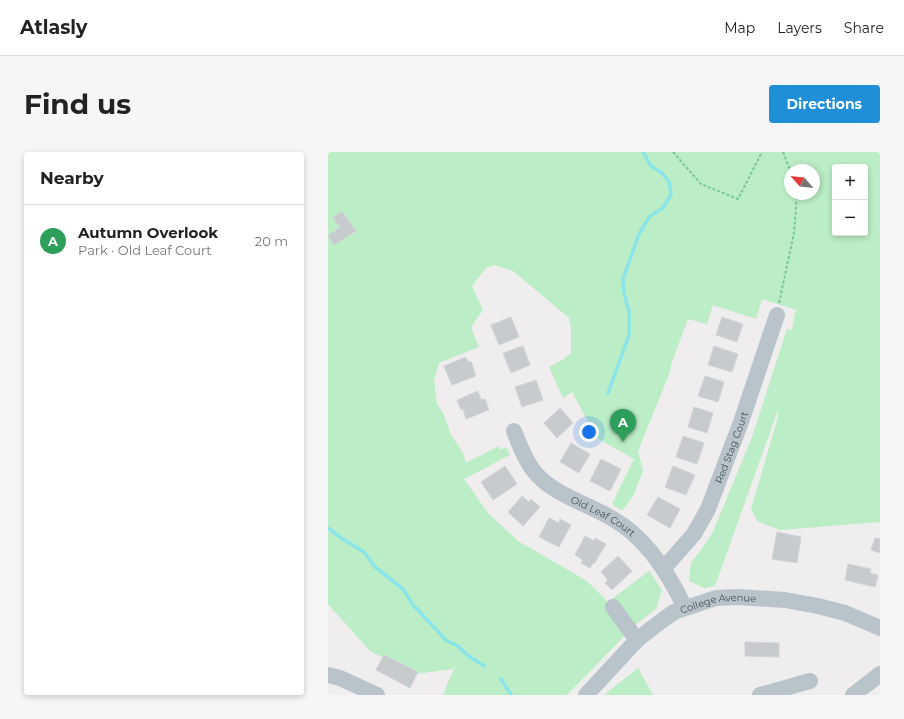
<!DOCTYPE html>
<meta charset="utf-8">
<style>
:root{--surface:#fff;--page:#f6f6f6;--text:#222;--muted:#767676;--line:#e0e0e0;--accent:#1f8fd7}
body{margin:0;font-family:Montserrat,sans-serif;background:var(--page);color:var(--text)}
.controls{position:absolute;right:12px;top:12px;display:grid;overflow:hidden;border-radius:4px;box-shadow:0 2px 6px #0003}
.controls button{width:36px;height:36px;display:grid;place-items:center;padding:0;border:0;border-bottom:1px solid var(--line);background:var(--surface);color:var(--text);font:20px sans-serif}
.compass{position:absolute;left:456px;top:12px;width:36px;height:36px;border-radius:50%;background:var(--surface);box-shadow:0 2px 6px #0003;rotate:297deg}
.you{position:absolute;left:261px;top:280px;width:14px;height:14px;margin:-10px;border:3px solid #fff;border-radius:50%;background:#1a73e8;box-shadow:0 0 0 6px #1a73e833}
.badge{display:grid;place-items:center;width:26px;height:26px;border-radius:50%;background:var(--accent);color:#fff;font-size:13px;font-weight:700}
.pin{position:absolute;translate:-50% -33px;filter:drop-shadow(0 1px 2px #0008)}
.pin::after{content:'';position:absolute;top:21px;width:14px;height:12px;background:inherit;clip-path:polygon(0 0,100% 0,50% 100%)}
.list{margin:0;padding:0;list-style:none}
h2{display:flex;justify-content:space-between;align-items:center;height:52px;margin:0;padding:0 16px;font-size:17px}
h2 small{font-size:13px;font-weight:400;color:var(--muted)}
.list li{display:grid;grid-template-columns:26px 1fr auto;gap:12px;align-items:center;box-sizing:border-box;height:72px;padding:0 16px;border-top:1px solid var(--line)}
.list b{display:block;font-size:15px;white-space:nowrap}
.list p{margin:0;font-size:13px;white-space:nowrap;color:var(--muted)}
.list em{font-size:13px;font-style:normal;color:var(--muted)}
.map{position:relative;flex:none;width:552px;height:543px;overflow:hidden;border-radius:4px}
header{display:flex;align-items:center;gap:24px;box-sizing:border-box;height:56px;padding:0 20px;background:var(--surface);border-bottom:1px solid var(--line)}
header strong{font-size:19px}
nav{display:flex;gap:22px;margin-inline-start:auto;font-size:14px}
.intro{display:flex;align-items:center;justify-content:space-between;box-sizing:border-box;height:96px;padding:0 24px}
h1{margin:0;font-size:28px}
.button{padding:10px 18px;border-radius:4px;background:var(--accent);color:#fff;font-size:14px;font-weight:700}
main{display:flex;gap:24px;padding:0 24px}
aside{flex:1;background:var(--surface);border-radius:4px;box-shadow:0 2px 6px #0003}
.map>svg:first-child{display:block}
.green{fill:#bbedc6;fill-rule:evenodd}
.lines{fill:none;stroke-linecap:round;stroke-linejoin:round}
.stream{stroke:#8ae5e8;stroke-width:3.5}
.building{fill:#c7cbce;stroke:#d1d4d8}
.path{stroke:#75c991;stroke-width:2;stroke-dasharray:3 2;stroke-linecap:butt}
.minor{stroke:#b8c4c9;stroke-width:16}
.labels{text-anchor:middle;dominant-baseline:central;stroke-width:3.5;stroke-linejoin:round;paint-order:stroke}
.street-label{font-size:10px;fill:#465359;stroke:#fff}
</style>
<header>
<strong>Atlasly</strong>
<nav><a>Map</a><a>Layers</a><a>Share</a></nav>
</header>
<div class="intro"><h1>Find us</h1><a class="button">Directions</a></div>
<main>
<aside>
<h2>Nearby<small></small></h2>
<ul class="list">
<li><span class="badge" style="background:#2e9e5b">A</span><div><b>Autumn Overlook</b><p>Park · Old Leaf Court</p></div><em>20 m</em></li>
</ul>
</aside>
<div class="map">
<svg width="552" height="543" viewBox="0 0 552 543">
<rect width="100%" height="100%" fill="#efeded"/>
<!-- green -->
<path class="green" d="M0,0H552V370L452,378L429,369L423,357L450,265V258L387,434L376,436L361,429L363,410L371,401L385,380L424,285L459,177L464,178L467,161L469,158L437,148H434L428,167L385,153L379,172L360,167L344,210L340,225L310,299L315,319L305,344L294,359L284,352L306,307L269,286L244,240L235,246L221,215L236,207L243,201V176L241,166L185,119L166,113L158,116L144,134L155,158L143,175L151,195L111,211L106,228L109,252L115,261L123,283L134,299L138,311L171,294L172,298L178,295L182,303L136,327L160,361L190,389L259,429L280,450L321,419L334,438L328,457L307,473L239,543H115L127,514L124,517L88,522L42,499L0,452ZM507,15H537V81H507ZM462,18H486V42H462Z
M310,516L325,543H276Z"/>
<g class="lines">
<!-- stream -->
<path class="stream" d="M280,241L301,183V159L296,141L295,127L311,82L322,64L335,56L343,43L341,30L334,21L323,14L315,0
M0,376L13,386L36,400L47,415L75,437L85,453L119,489L130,494L139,503L156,514
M173,527L183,543"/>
</g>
<!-- building -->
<path class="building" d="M14,59L28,79L6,93L0,84L12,75L5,66Z
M183,165L191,185L171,193L163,173Z
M394,165L415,172L409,190L388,183Z
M195,194L202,213L183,221L175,201Z
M386,194L410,202L404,220L380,213Z
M138,205L140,210L143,209L148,224L124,233L116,214Z
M377,224L396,230L390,250L370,244Z
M208,228L215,248L194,255L187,235Z
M150,239L153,248L157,247L161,258L138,267L135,257L133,258L129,248Z
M366,255L385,261L379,281L360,275Z
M232,256L245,271L229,286L216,271Z
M355,284L376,291L369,312L348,305Z
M243,291L262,302L251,321L232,310Z
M273,307L293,317L282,339L262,329Z
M177,314L189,332L165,348L153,330Z
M345,314L367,323L358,343L337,335Z
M194,344L201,350L203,347L212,355L195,374L180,360Z
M330,345L352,357L342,376L319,363Z
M221,366L231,371L232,367L243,373L231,395L211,385Z
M449,380L473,385L469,411L444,407Z
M257,384L266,389L267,386L278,392L266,412L265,411L262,416L253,411L255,408L247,403Z
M547,386L552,387V401L543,398Z
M290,404L304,419L284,438L277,431L280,428L273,420Z
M520,412L543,417L542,421L550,423L547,435L517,428Z
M417,490L451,491V505L417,504Z
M56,503L90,520L82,536L48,518Z"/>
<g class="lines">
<!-- path -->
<path class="path" d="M345,0L373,32L410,47L434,0
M455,0L462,18
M451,151L466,81L469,42"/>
<!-- minor -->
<g class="minor">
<path id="s1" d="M186,279C191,292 196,306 205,318C224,343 259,351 285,367C319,386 341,422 357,456"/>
<path id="s2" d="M336,416L366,382L380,357L413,270L449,163"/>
<path d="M285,455L309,488"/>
<path d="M0,523L12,526L49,543"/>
<path id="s3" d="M258,543L309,488L328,473L346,460L388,446L410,445L457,448L490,454L517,461L552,476"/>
<path d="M432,543L482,529"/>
<path d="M525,543L552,522"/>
</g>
</g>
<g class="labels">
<!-- street labels -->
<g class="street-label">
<text stroke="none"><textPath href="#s2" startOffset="140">Red Stag Court</textPath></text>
<text stroke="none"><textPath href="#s1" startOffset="128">Old Leaf Court</textPath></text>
<text stroke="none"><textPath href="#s3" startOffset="167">College Avenue</textPath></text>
</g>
</g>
</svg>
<div class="controls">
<button>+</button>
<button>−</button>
</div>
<svg class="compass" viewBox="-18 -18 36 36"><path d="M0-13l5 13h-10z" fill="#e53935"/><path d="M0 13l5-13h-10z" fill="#767676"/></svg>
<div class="you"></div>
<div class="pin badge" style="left:295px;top:290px;background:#2e9e5b">A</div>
</div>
</main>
